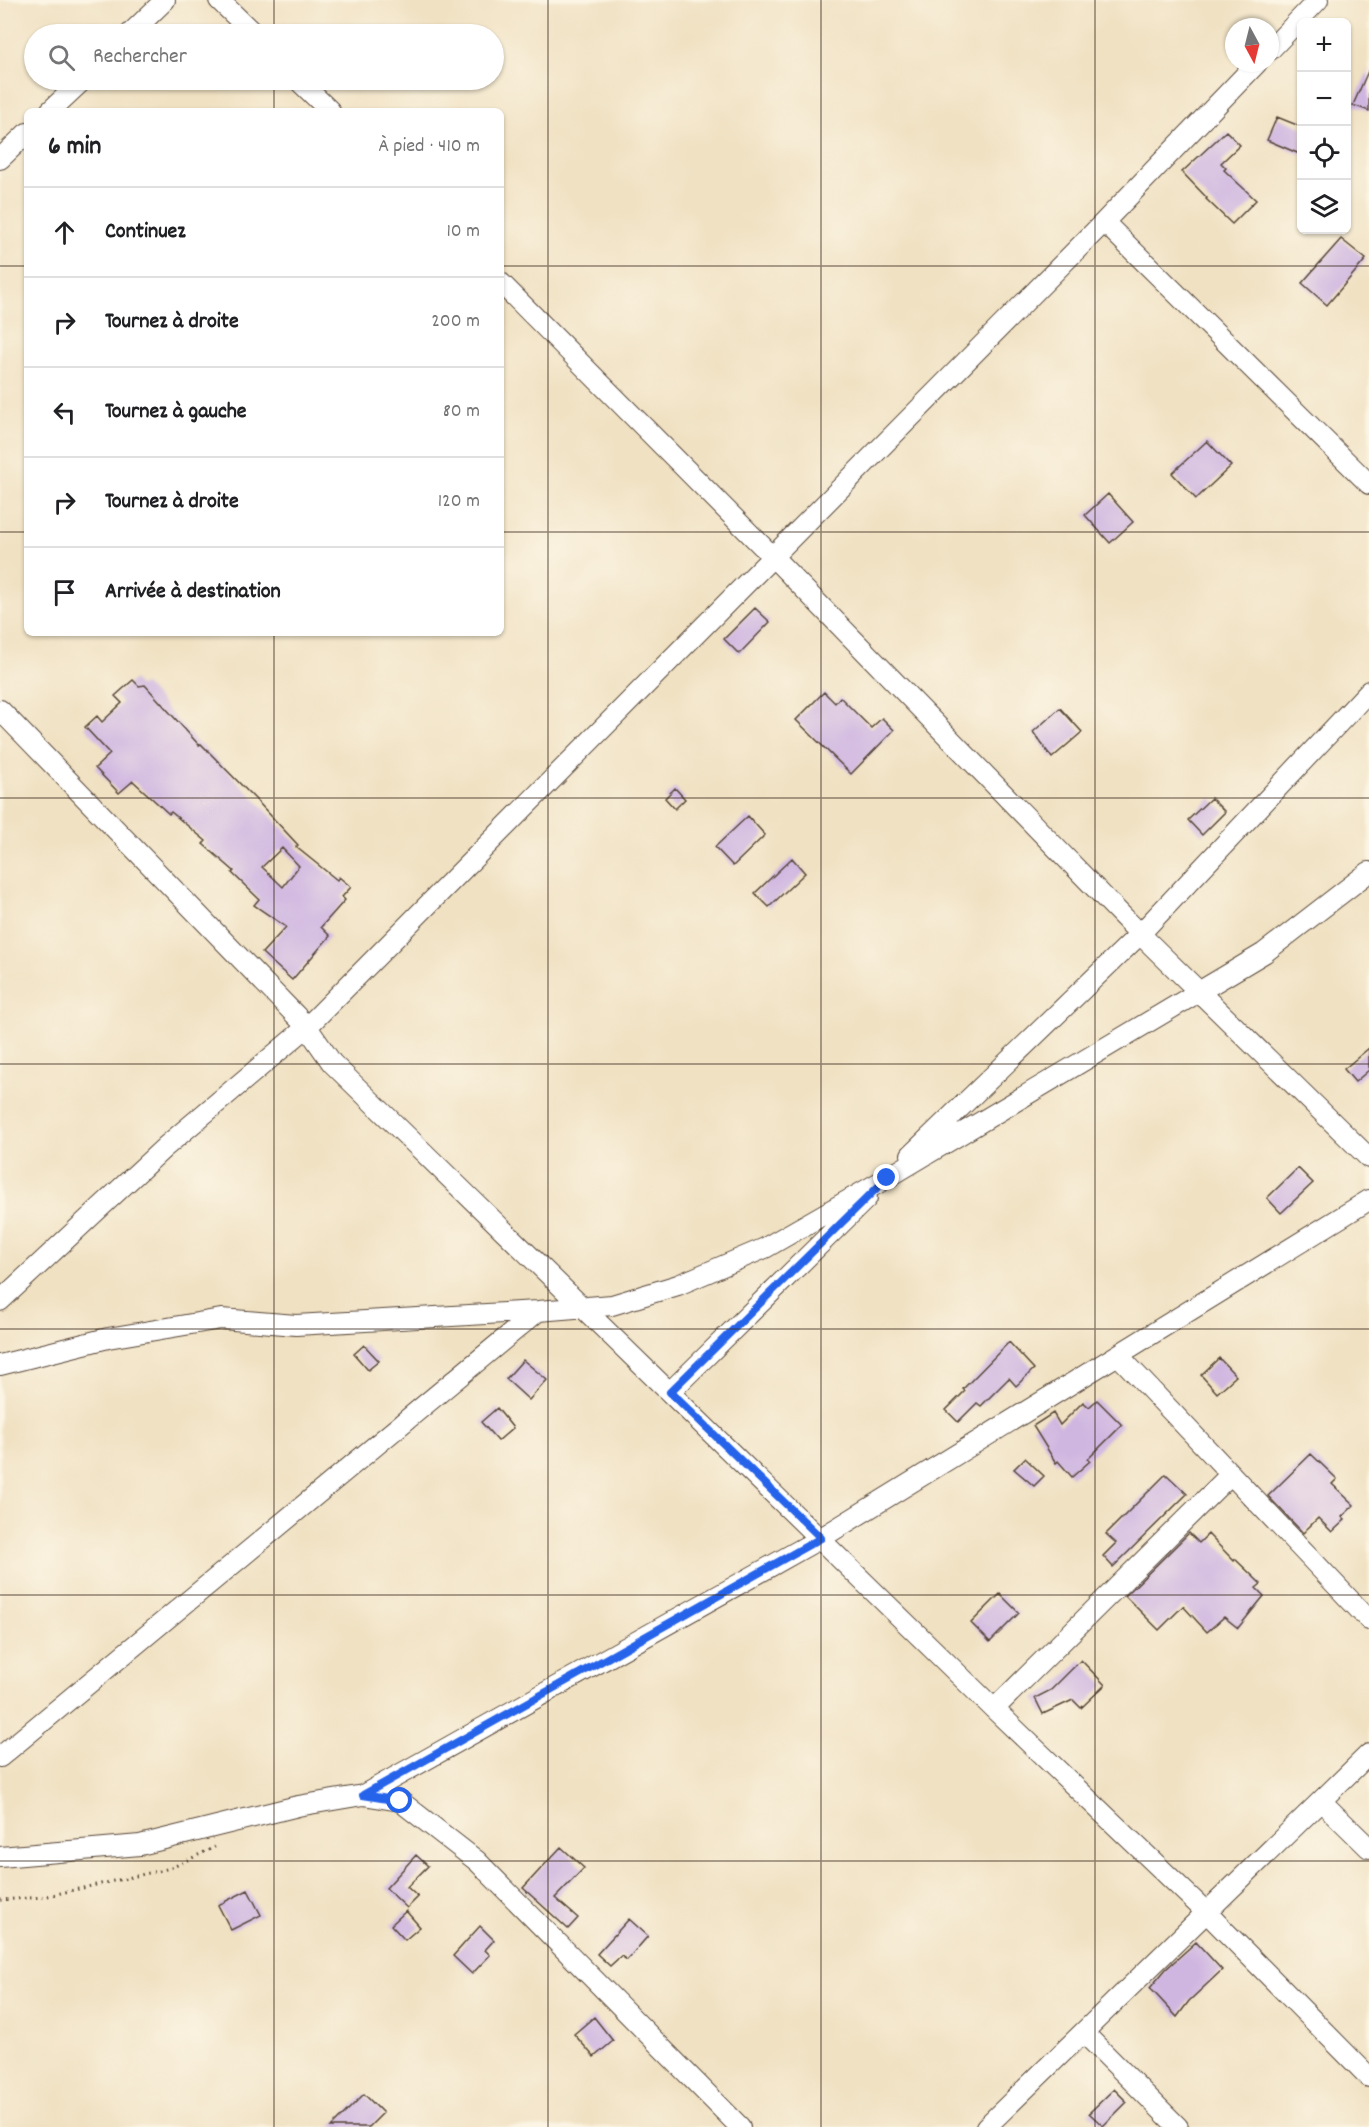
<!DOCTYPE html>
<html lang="fr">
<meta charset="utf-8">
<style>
:root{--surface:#fff;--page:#f2f2f2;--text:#202124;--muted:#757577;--line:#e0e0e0}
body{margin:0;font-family:Dekko,sans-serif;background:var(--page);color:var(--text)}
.controls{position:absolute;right:18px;top:18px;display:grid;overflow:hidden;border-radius:9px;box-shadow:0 2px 4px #0004}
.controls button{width:54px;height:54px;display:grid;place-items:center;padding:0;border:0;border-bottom:2px solid var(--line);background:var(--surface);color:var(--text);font:30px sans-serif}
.compass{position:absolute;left:1225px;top:18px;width:54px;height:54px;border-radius:50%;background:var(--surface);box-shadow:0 2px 4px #0004;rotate:173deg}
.stop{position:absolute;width:18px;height:18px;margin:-14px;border:4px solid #2563eb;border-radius:50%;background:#fff}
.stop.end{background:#2563eb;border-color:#fff;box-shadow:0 2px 6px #0008}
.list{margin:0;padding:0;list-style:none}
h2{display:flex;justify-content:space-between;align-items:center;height:78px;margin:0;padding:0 24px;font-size:26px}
h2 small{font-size:20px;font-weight:400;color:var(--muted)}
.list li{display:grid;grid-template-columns:39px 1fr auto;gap:18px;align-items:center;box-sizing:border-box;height:90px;padding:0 24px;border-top:2px solid var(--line)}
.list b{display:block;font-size:22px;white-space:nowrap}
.list em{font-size:20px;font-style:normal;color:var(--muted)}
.icon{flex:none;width:33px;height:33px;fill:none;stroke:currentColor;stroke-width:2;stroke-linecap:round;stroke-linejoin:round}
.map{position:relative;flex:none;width:1369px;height:2127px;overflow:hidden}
.search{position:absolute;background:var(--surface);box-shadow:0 2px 4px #0004;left:24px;top:24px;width:480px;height:66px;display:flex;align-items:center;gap:15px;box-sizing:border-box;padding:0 21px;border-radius:33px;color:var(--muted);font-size:22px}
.panel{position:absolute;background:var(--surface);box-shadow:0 2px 4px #0004;left:24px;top:108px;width:480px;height:528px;border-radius:9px}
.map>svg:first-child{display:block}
.building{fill:#cfb6e1;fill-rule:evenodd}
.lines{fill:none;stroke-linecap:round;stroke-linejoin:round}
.minor-casing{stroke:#564537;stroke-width:22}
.path{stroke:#564537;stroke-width:3;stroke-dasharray:1.5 4.5;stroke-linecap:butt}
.minor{stroke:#fff;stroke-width:20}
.route{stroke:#2563eb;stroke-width:8}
.grid{fill:none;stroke:#3b2a1e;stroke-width:1.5;stroke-opacity:0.55}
</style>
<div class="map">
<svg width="1369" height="2127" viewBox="0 0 1369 2127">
<rect width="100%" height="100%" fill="#fcf5e5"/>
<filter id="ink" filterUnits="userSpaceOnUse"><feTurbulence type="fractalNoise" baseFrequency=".0167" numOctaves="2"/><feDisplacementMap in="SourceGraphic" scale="12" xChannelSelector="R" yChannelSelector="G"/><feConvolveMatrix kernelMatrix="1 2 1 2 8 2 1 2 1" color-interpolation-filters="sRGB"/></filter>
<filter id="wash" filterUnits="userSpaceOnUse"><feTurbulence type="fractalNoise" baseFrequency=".008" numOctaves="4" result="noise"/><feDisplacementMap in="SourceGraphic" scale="24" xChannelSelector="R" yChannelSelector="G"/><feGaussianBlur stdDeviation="1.35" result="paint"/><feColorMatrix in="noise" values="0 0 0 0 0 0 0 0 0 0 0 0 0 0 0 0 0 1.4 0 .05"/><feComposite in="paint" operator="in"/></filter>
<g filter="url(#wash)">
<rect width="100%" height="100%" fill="#f0e1c2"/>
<g id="blocks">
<!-- building -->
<path class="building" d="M1369,69V111L1353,105Z
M1277,117L1302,127V155L1267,140Z
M1226,131L1240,145L1221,163L1226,168L1224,170L1256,200L1232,224L1206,199L1207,198L1182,172Z
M1341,239L1366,259L1327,305L1302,283Z
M1207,441L1231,466L1196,499L1172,473Z
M1108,494L1133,522L1110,543L1085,515Z
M755,608L770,622L739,654L724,639Z
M133,680L139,686L145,685L199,745L201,744L259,803L298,845L296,847L337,880L339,877L351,887L342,897L345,900L321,927L330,936L292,980L262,953L286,927L254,905L259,899L232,873L234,871L203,844L206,841L171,812L169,814L133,781L119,793L95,768L110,754L85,727L97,716L102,722L122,703L115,696ZM282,848L299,866L283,887L262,867Z
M824,692L835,703L840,697L871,728L882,718L894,730L851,774L796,720Z
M1060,708L1082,732L1052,758L1033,732Z
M675,788L685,799L675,809L665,798Z
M1211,798L1225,812L1202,835L1188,820Z
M748,816L765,835L733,866L715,847Z
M792,858L805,873L769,907L755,893Z
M1369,1048V1070L1355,1082L1344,1069Z
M1298,1168L1313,1183L1281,1213L1267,1198Z
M1009,1342L1034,1369L1016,1386L1009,1378L981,1406L977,1403L958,1422L946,1410L965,1391L963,1389Z
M364,1345L379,1361L368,1370L354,1354Z
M1219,1358L1236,1376L1217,1393L1201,1375Z
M523,1360L547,1380L529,1400L506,1379Z
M1097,1400L1122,1425L1088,1459L1090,1461L1072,1477L1058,1461L1056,1463L1033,1426L1053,1413L1060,1425L1083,1402L1089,1407Z
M497,1408L513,1428L498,1441L481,1422Z
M1311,1454L1337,1479L1332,1484L1354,1505L1342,1517L1345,1520L1332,1532L1318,1518L1303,1533L1268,1496Z
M1025,1458L1044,1476L1034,1486L1014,1469Z
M1166,1474L1187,1494L1113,1567L1103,1556L1116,1543L1106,1534Z
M1189,1533L1199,1543L1208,1534L1234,1561L1235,1559L1261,1584L1256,1588L1264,1596L1238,1628L1224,1617L1207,1632L1183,1606L1159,1630L1125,1596Z
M1000,1594L1019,1613L990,1642L971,1623Z
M1081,1660L1105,1685L1081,1708L1073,1700L1043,1714L1035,1698L1051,1690Z
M561,1847L584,1868L555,1898L578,1918L568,1929L523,1888Z
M416,1855L428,1866L407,1887L418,1897L407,1908L386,1888Z
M248,1890L261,1915L231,1930L218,1905Z
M406,1911L420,1927L405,1940L391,1925Z
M629,1919L648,1936L627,1960L621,1956L610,1966L597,1954Z
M480,1926L494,1940L485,1950L490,1955L472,1974L453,1956Z
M1196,1942L1222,1970L1189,2001L1177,2017L1150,1988L1166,1969Z
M594,2017L613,2041L594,2057L574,2034Z
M1114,2089L1127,2102L1103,2126L1089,2113Z
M364,2094L383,2113L369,2127H331Z"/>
</g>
</g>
<g filter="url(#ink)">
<use href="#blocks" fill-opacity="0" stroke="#564537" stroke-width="1.5"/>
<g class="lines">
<defs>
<path id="minor" d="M219,0L254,34
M130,34L165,0
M1270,50L1318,0
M298,80L330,111
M50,111L83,80
M0,159L27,133
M1104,222L1369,484
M501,283L773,557L1140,934L1369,1158
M0,710L307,1027L332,1063L994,1709L1207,1913L1369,2077
M911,1155L1140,934L1369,691
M0,1301L165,1147L307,1027L1104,222L1257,63
M1118,1355L1369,1620
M0,1365L108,1338L221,1319L296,1325L538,1311L612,1305L678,1285L765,1248L887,1178L1264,953L1369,872
M670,1392L867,1198
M994,1709L1231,1474
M0,1757L538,1311
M363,1795L821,1538L1369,1200
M1321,1801L1369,1848
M0,1857L140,1845L298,1806L363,1795L400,1801L477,1861L740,2127
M1084,2033L1178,2127
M986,2127L1369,1754"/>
</defs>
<!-- minor casing -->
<use href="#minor" class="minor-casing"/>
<!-- path -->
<path class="path" d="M0,1900L43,1897L171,1868L215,1847"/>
<!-- minor -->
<use href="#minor" class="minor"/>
</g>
</g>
<g class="lines" filter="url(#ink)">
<!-- route -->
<path class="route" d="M400,1801L363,1795L821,1538L670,1392L887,1178"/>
</g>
<!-- grid -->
<path class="grid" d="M274,0V34M548,0V2127M821,0V2127M1095,0V2127M274,80V111M0,266H27M501,266H1369M0,532H27M501,532H1369M274,633V2127M0,798H1369M0,1064H1369M0,1329H1369M0,1595H1369M0,1861H1369"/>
</svg>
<div class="controls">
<button>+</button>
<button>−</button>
<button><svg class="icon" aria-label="locate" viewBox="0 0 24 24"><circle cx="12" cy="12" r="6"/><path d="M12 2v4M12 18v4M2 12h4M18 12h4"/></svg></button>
<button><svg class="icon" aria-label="layers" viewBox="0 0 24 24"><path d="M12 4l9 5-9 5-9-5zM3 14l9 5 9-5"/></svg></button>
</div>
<svg class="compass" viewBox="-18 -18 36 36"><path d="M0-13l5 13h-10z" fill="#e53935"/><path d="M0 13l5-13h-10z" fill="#757577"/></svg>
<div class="stop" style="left:400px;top:1801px"></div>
<div class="stop end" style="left:887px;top:1178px"></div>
<div class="search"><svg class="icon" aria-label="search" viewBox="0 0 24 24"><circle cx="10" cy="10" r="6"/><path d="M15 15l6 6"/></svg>Rechercher</div>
<section class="panel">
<h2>6 min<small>À pied · 410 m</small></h2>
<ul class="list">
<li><svg class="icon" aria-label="ahead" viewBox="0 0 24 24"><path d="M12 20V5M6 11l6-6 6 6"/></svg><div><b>Continuez</b></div><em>10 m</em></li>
<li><svg class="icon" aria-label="right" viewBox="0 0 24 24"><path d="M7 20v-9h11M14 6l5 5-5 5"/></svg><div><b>Tournez à droite</b></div><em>200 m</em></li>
<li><svg class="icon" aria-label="left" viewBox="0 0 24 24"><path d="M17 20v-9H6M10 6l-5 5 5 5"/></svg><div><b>Tournez à gauche</b></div><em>80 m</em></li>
<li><svg class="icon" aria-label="right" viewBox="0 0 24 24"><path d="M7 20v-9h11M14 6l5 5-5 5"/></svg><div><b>Tournez à droite</b></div><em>120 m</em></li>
<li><svg class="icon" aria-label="arrive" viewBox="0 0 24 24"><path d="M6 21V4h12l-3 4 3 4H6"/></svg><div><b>Arrivée à destination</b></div></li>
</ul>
</section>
</div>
